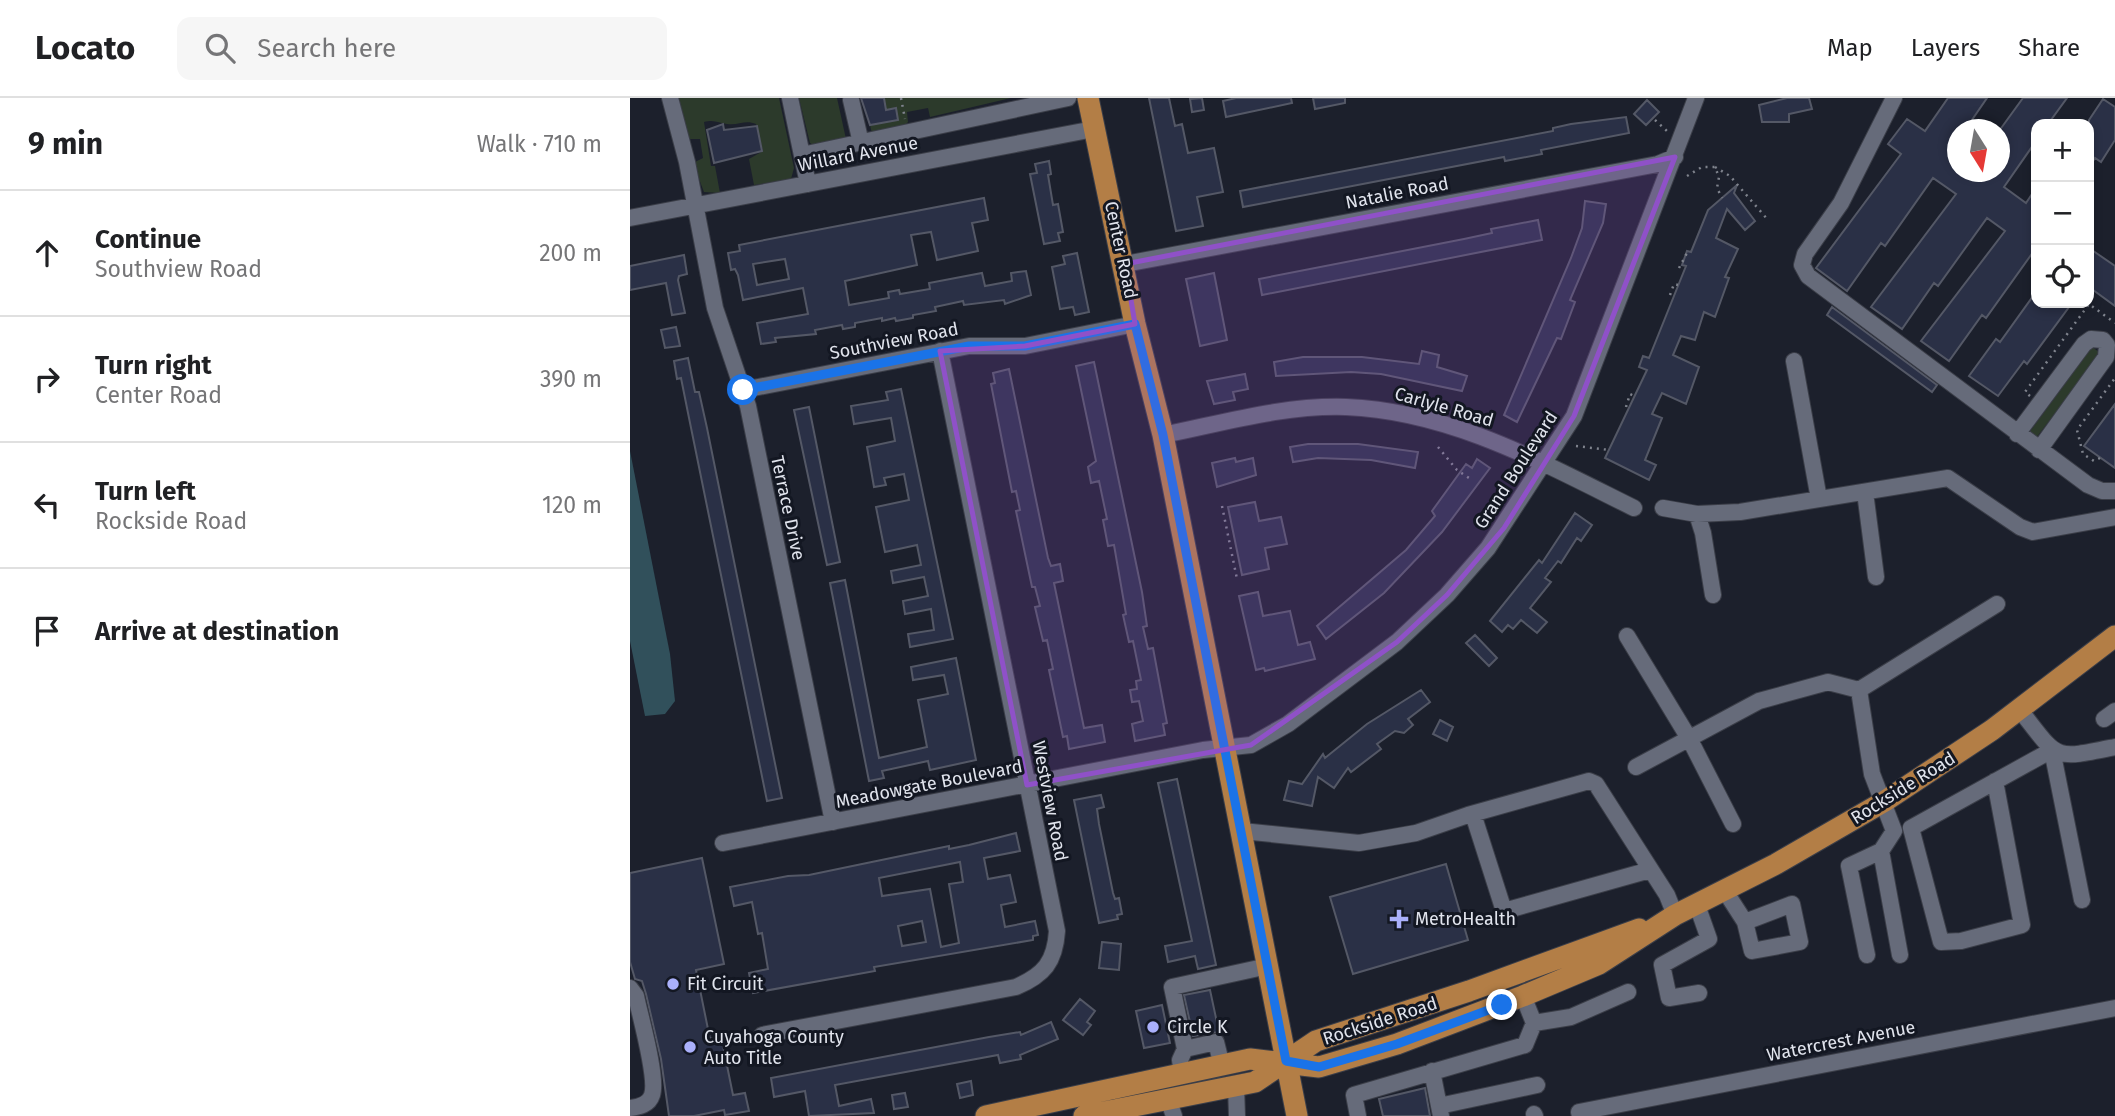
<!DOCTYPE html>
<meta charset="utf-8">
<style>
:root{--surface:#fff;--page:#f6f6f6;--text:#202124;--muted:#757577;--line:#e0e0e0}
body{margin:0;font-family:"Fira Sans",sans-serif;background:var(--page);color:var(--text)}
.controls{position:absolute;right:21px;top:21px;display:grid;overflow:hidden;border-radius:14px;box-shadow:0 4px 10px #0003}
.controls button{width:63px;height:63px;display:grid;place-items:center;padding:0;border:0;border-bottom:2px solid var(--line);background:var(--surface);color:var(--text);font:35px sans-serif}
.compass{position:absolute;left:1317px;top:21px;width:63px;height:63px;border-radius:50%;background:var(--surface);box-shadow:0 4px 10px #0003;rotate:169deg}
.stop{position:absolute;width:21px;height:21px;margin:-16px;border:5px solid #1a73e8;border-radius:50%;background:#fff}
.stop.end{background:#1a73e8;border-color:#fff;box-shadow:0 2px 7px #0008}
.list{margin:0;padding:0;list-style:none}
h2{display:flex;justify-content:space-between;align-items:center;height:91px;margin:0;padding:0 28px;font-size:30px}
h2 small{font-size:23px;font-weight:400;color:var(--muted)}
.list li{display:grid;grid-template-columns:46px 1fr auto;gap:21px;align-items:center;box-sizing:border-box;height:126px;padding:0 28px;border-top:2px solid var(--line)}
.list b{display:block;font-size:26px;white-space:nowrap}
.list p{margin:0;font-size:23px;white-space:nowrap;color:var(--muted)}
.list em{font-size:23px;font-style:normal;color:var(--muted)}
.icon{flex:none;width:38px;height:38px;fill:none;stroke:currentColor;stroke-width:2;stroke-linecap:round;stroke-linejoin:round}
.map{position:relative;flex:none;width:1485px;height:1018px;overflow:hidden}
header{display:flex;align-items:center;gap:42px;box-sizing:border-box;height:98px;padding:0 35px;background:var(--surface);border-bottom:2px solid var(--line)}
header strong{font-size:33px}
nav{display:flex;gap:38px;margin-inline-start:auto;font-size:24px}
.search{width:490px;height:63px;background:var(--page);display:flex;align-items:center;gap:18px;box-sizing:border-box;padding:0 24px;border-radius:14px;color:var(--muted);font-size:26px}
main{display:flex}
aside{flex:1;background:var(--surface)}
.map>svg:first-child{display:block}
.green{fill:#2c3a2b}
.water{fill:#31505b}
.building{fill:#2a3046;stroke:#545866;stroke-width:2;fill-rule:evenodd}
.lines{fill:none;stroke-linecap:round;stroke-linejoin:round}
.minor-casing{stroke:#3b3e48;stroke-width:18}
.major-casing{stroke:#3b3e48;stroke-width:23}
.path{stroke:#7f838d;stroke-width:2.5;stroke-dasharray:2 5;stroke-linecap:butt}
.minor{stroke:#666b7a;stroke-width:16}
.major{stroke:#b37e46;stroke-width:21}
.route{stroke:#1a73e8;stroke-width:9}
.marked{fill:#8f51c8;fill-opacity:0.2;stroke:#8f51c8;stroke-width:5;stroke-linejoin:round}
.poi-dot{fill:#aab0fb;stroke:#131722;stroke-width:2.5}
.labels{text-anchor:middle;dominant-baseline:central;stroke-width:6;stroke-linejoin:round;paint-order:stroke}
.street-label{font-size:18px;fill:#e1e4ed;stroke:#131722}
.poi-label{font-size:18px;fill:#e1e4ed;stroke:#131722;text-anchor:start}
</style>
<header>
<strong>Locato</strong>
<div class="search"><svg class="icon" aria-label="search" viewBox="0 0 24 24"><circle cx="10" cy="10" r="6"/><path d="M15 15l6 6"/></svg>Search here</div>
<nav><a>Map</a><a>Layers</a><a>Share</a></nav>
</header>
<main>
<aside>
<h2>9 min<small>Walk · 710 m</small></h2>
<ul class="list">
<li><svg class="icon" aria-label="ahead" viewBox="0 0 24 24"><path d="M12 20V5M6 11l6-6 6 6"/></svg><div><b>Continue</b><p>Southview Road</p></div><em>200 m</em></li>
<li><svg class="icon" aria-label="right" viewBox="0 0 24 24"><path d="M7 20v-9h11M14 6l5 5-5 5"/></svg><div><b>Turn right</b><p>Center Road</p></div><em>390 m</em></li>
<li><svg class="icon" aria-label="left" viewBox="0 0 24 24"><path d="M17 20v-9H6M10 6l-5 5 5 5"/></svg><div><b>Turn left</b><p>Rockside Road</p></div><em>120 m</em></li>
<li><svg class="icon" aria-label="arrive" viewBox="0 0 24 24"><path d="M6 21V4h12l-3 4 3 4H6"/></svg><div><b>Arrive at destination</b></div></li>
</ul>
</aside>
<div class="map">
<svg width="1485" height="1018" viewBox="0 0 1485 1018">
<rect width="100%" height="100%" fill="#1c202c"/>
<!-- green -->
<path class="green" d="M48,0H149L164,70L161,81L124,87L119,61L133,53L126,26C115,21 108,28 97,26C89,25 84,21 74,24L81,68H85L90,95L74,94L63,65L73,60L70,41H59Z
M169,0H207L216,41L183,47L180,45Z
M254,0H381L300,19L298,10L277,14L278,24L274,28L242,36L240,27L268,22L266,10L256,12Z
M1462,249L1469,254L1468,259L1406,340L1400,336L1401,332Z"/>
<!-- water -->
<path class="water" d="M0,353L40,556L45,603L35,616L15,618L0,543Z"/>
<!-- building -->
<path class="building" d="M231,0H254L256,12L266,10L268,22L240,27Z
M519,0H539L545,28L552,26L558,55L584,50L593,94L567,99L573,128L546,133Z
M572,0L574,12L562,14L560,1Z
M606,0H661L662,5L596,19L593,3Z
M683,0H715V5L685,11Z
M1157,0H1179L1182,11L1159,16V24H1132L1129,7Z
M1318,0H1357L1335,32H1327V74H1369V33L1393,0H1437L1418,26H1406V43L1374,89L1396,105L1406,90V150L1356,220L1352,217L1319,263L1291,243L1375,133L1357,120L1308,188L1304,185L1272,231L1241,209L1326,96L1303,80L1255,148L1251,145L1217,193L1186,170L1271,56L1258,46L1277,21L1295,33Z
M1473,1L1485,9V42L1471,64L1465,60L1459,69V22Z
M1017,2L1029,14L1016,27L1004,16Z
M996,19L999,35L911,52L912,56L875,63L874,59L613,109L610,93L923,33V30L941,26Z
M93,26L94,32L127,28L132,53L84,65L77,32Z
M419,63L421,76L418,77L423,107L428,106L433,134L428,135L430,143L414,146L400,76L407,75L405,66Z
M1107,87L1104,95L1125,123L1115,132L1097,111L1086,140L1108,151L1095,179L1099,180L1085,219L1074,214L1065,242L1051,238L1043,257L1069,269L1056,306L1032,295L1022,316L1032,320L1015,362L1026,367L1019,382L975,360L1017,272L1009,269L1013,258L1019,260L1056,168L1052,167L1057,153L1061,154L1078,112Z
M354,100L358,122L342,125L348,153L307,162L301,134L281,137L287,167L215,183L219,207L259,200L258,194L269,192L270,196L300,191L299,185L352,175L355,188L382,183L381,175L396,173L401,197L375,206L374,202L334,207L333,203L305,209L306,213L283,217V220L266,223L265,220L252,223V220L225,225V229L213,231L212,227L185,232L186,236L145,240L146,244L131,246L127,225L178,216L173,190L113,202L108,177L105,171L101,172L98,155L110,153L109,147ZM155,161L159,181L127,187L123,166Z
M955,103L976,106L973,125L940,202L945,204L931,241L927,240L887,324L874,317L941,160L952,130Z
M908,122L912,142L632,197L629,181L834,141L862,135L861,131Z
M1459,150L1485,168V208L1459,189Z
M447,155L459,214L445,217L443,209L430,211L422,169L435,166L433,158Z
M54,157L57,176L49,178L48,182L55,215L42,217L36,185L0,192V168Z
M584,175L597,242L570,248L556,181Z
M1406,194V205H1442L1397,266L1394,263L1368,298L1339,278L1366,241L1370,244Z
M1202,209L1307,287L1302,294L1197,217Z
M46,229L50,248L35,250L31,232Z
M792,253L809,257L807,269L837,278L832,293L751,276L721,274L646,278L644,264L673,259H732L789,266Z
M58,260L65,294H69L77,330L152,700L137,703L58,315L51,280L47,281L44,263Z
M464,264L512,494L517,528L513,529L518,551L523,550L537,625L533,626L535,637L505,643L502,626L513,623L509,603L502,604L500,592L507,591L506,583L511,582L503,543L499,544L493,517L496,516L484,447L478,448L473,422L477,421L469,383L461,385L458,369L466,363L446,268Z
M379,271L418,460L421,468L430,466L433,483L424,485L454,630L472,627L475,644L439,651L437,638L433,639L419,572L423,571L417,542L413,543L408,522L405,509L410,508L405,489H402L386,413L390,412L386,393L382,394L361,286L365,285L363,275Z
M615,276L618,291L603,294L605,302L584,306L577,283Z
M271,291L323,541L280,549L278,536L304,532L301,511L275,516L273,503L298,498L294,479L263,485L261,473L291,467L287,447L255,454L246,409L279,402L274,376L254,380L256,387L244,389L237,349L265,343L261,320L224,326L221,308L258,302L256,294Z
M1485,306V370L1454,348Z
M179,309L210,464L197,467L164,312Z
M678,346H728L788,354L785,370L741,362L688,360L663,364L660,349Z
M605,360L606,364L623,360L626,377L587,389L582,365Z
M847,361L860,370L812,434L754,495L696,541L687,528L776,452L805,418L802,413L836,366L842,370Z
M625,404L629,423L651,419L657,446L635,450L639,471L612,477L598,409Z
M945,415L962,427L951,443L947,440L931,465L928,463L915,480L921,484L900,510L917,524L907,535L891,522L883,531L878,527L872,534L860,523L909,462L912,465Z
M215,482L249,660L297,649L288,602L318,596L314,577L283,582L281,569L326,560L346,662L300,672L298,663L252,673L254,680L239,683L200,485Z
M628,494L633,518L660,513L668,547L680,544L685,561L635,573L634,570L626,572L609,498Z
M845,537L867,560L859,568L836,545Z
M791,592L800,604L778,621L783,627L774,635L765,633L747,646L751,651L721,674L718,670L704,690L688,679L682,708L654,702L659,683L672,686L693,656L695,660L737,626Z
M810,622L823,629L817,643L803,636Z
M547,681L586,867L568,871L565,858L538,864L535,848L562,843L528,685Z
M471,697L474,709L467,711L469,726L483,795L485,801L489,800L492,816L487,817L488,821L469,825L444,702Z
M386,735L390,753L354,760L358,781L380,777L386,804L371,807L375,829L405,823L408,837L403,838V842L244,869L245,873L123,895L119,875L138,871L132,835L128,836L122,804L104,808L100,789L158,778L179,777L319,748V751L339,747ZM330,764L333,784L319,786L329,845L311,849L300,791L252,798L249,780ZM292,823L296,844L272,848L268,828Z
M72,760L94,866L66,872L80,941L91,938L103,997L115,995L119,1013L95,1017L94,1012L64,1018H39L31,961L16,896L12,883L5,881L0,864V775Z
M816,766L838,842L723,876L700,799Z
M472,844L491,846L489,872L469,870Z
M580,892L589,934L563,938L554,897Z
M450,901L465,913L457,924L461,927L453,937L433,922Z
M532,907L540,945L514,950L506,913Z
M421,924L428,941L390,957L391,961L370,965L368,957L205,987L209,1008L241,1001L244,1015L179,1018L175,993L144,999L141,980L359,939L390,934L391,937Z
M341,983L343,997L330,1000L327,986Z
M795,990L800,1018H753L749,1001Z
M275,995L278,1009L264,1011L262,997Z"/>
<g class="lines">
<defs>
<path id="minor" d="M40,0L57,64L85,210L118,308L203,724
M160,0L178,86
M1264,0L1211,105L1175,156L1172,167L1178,178L1458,387L1472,393H1485
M221,2L231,45
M172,57L438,0
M0,120L464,31
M495,166L1028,66L1045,59
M1164,263L1189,401
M113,292L339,248H395L505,226
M1387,336L1454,246L1461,241L1473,242L1477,247L1476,259L1409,352
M533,337C593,325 654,307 716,309C820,313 913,365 1004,410
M1235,394L1246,479
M1033,410L1067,416L1110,414L1318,380L1390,429L1403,434L1485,419
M1067,416L1073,435L1083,497
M997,538L1060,642L1103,726
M1229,592L1367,506
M1390,612C1429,662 1422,662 1485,649
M1474,621L1485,613
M1006,669L1129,603L1198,584L1229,592L1242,676L1264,733L1251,753L1219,768L1237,857
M1365,683L1392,827L1331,843L1311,844L1281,730L1422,652L1452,802
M843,716L874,813L1020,772
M612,733L729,745L786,735L838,717L959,683L966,686L1037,797L1045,817
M93,745L573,652L621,647L658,626L767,544L817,497L858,450L944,318L1066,0
M1251,753L1270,857
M1095,793L1115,824L1122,853L1170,844L1162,806L1115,824
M1067,807L1079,841L1032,867L1039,900L1069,895
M0,890L6,898C10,918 28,980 22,997C19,1007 9,1009 0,1010
M893,898L904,925L941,919L998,894
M132,937L386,889C414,877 425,864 427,833L310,253
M555,951L586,944L592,968
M802,973L811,1018
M552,977L550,962L555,951L542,889L638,868
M606,988L607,1018
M538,1001L544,1018
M809,1008L907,987
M904,1016L905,1018
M728,1018L724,997L895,947L904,925
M950,1018L949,1014L1485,910"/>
<path id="major" d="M458,0L505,226L533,337L667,1018
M356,1018L620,961L689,969L767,946L893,898L969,866L1045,817L1146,766L1255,703L1362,632L1485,538
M454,1018L625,984L686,943L839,893L1009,831"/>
</defs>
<!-- minor casing -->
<use href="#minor" class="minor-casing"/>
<!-- major casing -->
<use href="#major" class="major-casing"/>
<!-- path -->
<path class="path" d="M271,0L275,21
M1025,22L1037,33
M1085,69L1100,78L1138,122
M1057,78L1072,69H1085L1089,79L1087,90L1092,100
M1049,170L1057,155
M1040,197L1044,186L1048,187
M1400,298L1395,294L1459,206L1485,225
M996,309L1000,296L1004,298
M946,348L979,352
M808,349L827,372L842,382
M1470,360L1464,363L1453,356L1447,332L1485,280
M592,408L607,481"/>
<!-- minor -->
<use href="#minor" class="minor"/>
<!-- major -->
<use href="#major" class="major"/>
</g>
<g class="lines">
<!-- route -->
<path class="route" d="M113,292L339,248H395L505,226L533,337L656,963L689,969L767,946L872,907"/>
</g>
<!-- marked area -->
<path class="marked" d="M1045,59L944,318L874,430L817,497L767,544L621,647L397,687L310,253L395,248L505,226L495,166Z"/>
<!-- markers -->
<g class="poi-dot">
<path d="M765.5 810.5h7v7h7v7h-7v7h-7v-7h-7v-7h7z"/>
<circle cx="43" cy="886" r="7"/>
<circle cx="523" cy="929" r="7"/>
<circle cx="60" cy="949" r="7"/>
</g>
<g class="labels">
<!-- street labels -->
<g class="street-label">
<text transform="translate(228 56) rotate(-11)">Willard Avenue</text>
<text transform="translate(767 95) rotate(-11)">Natalie Road</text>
<text transform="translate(491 152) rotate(78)">Center Road</text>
<text transform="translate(264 243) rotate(-11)">Southview Road</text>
<text transform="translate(814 309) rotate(16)">Carlyle Road</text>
<text transform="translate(886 372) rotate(-57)">Grand Boulevard</text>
<text transform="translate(158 410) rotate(78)">Terrace Drive</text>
<text transform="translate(299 686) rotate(-11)">Meadowgate Boulevard</text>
<text transform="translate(1273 690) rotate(-32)">Rockside Road</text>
<text transform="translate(420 703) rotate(79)">Westview Road</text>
<text transform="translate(750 923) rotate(-18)">Rockside Road</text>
<text transform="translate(1211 943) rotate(-11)">Watercrest Avenue</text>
</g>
<!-- poi labels -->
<g class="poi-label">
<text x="785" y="821">MetroHealth</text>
<text x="57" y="886">Fit Circuit</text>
<text x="537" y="929">Circle K</text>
<text x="74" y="939">Cuyahoga County<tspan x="74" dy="21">Auto Title</tspan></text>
</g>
</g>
</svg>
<div class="controls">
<button>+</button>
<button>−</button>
<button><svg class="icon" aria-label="locate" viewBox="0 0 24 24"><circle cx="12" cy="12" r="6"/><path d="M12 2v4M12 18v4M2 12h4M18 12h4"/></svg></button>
</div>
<svg class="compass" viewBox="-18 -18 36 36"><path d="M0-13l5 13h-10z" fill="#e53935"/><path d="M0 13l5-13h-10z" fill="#757577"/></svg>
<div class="stop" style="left:113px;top:292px"></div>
<div class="stop end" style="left:872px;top:907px"></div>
</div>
</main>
